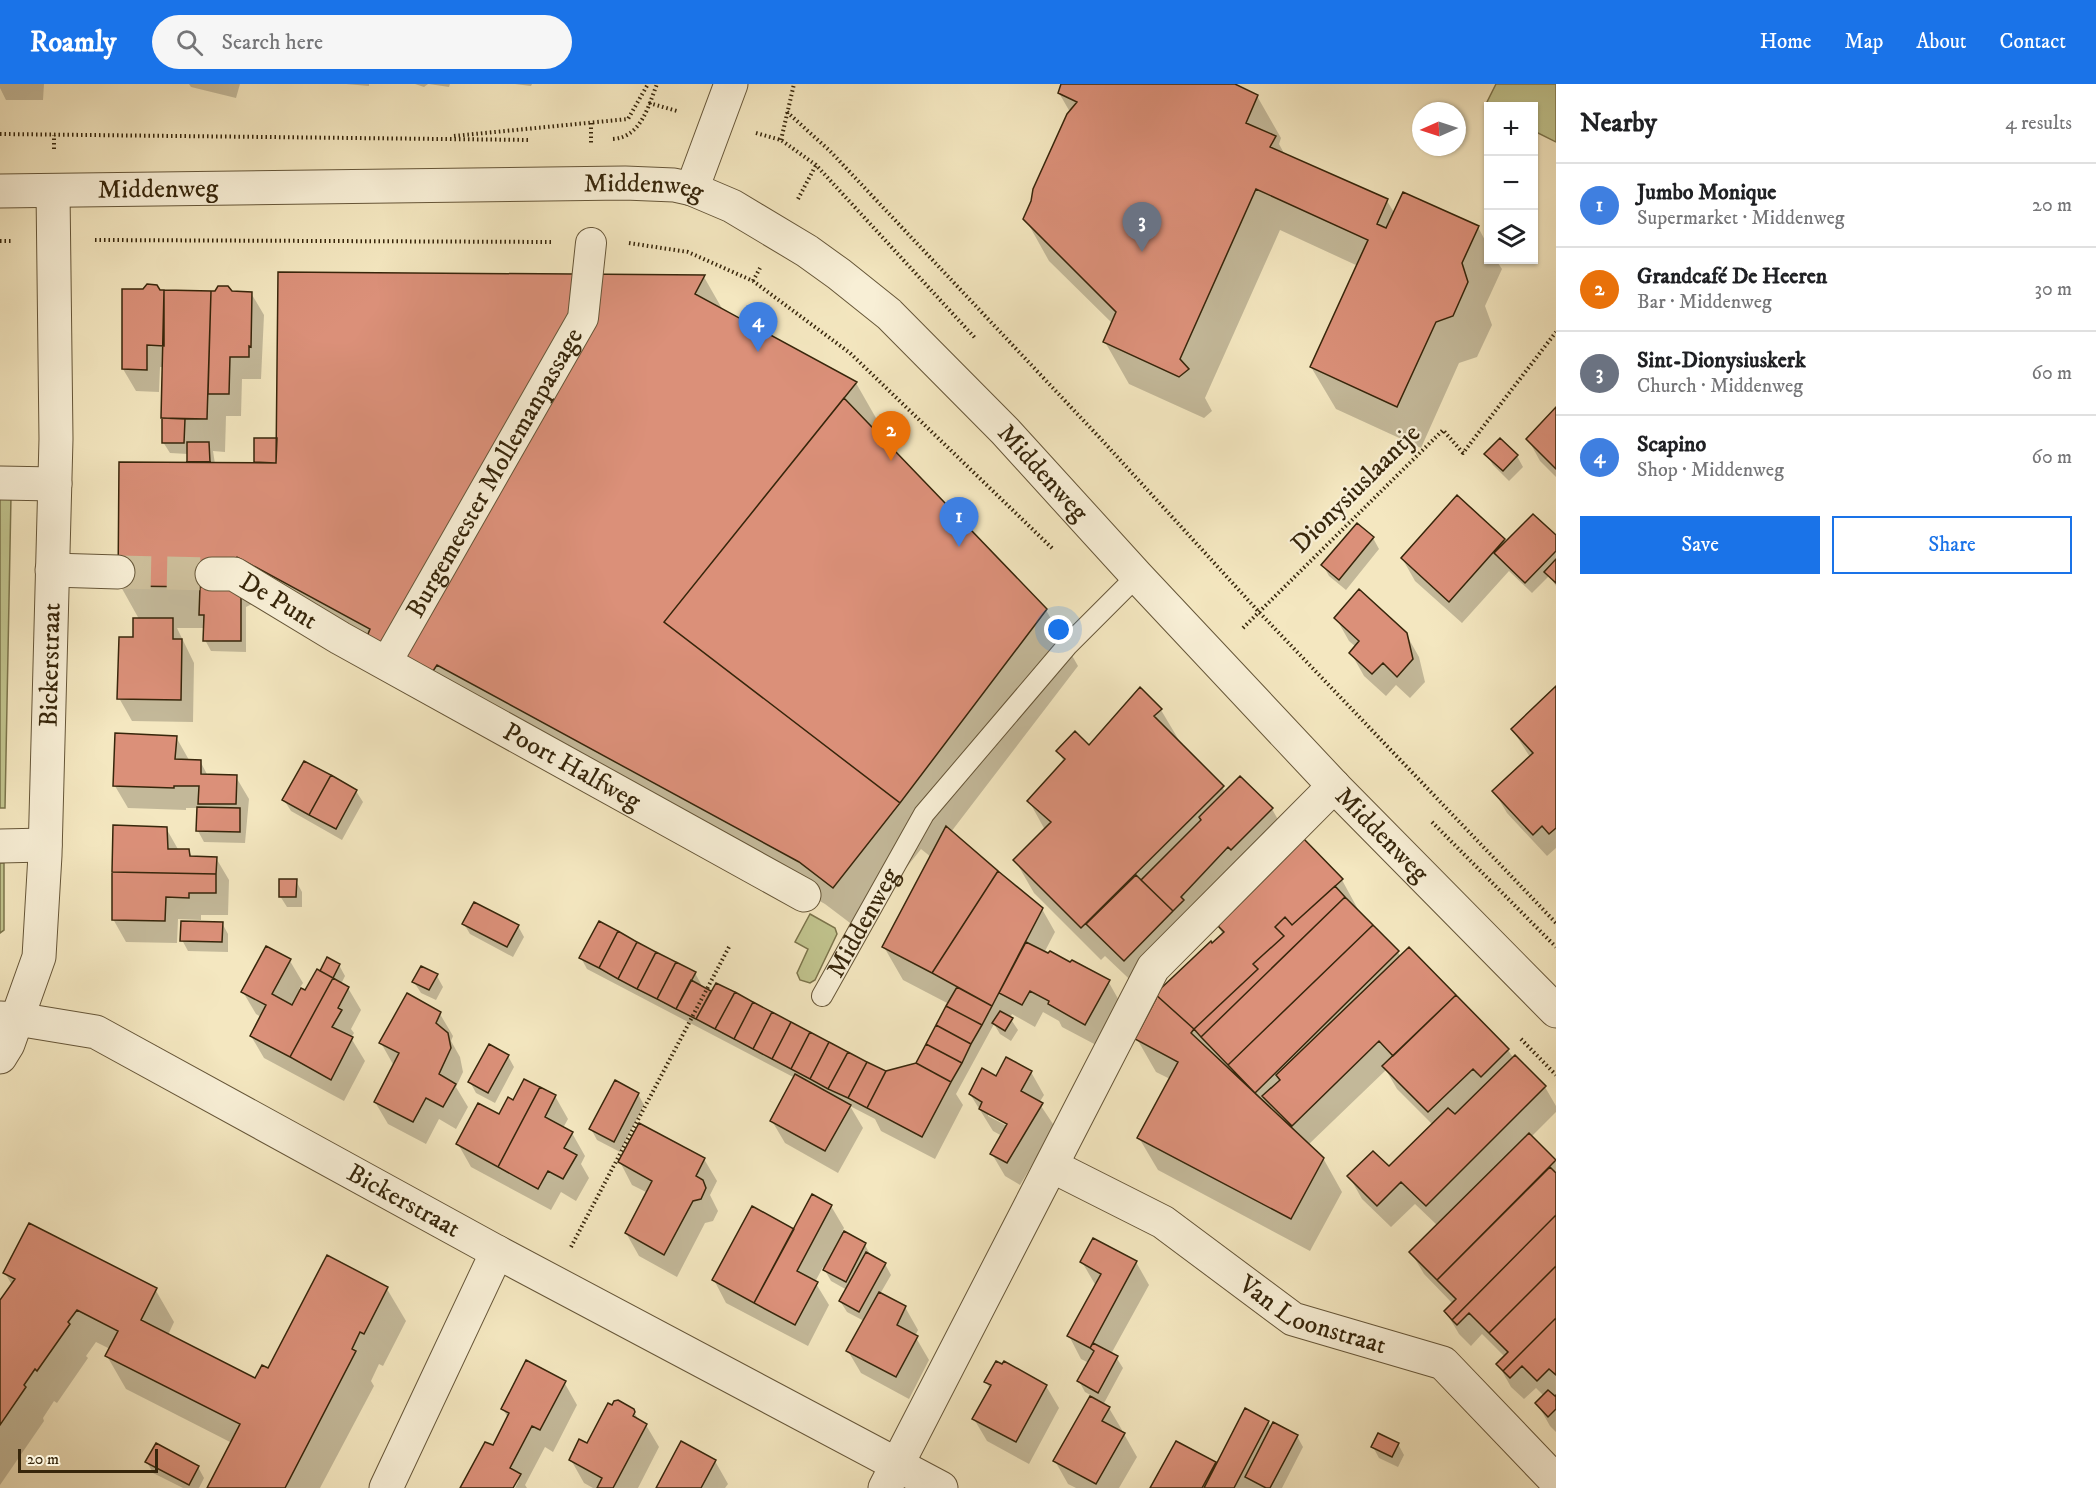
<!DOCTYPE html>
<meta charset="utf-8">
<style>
:root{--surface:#fff;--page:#f6f6f6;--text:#202124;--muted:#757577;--line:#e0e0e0;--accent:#1a73e8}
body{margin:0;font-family:"IM FELL DW Pica",serif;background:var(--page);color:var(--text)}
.controls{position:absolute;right:18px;top:18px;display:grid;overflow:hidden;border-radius:0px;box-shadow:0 2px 4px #0004}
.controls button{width:54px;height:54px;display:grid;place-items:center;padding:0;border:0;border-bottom:2px solid var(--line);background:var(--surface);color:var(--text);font:30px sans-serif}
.compass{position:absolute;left:1412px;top:18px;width:54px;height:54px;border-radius:50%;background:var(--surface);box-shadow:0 2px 4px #0004;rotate:267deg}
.scale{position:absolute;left:18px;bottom:15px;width:140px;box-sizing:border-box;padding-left:6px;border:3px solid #37260b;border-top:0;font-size:16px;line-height:21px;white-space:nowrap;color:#37260b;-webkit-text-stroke:4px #f8efd6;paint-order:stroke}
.you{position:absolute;left:1059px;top:546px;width:21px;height:21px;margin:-15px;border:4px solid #fff;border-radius:50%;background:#1a73e8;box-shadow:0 0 0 9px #1a73e833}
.badge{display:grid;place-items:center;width:39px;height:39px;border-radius:50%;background:var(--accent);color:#fff;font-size:20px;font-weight:700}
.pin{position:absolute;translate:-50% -50px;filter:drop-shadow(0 2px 3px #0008)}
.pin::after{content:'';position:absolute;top:32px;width:21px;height:18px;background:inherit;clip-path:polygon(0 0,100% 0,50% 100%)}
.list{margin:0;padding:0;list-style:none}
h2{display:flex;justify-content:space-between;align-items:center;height:78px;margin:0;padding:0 24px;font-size:26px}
h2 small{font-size:20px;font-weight:400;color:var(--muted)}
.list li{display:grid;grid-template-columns:39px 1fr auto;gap:18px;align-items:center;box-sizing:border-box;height:84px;padding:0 24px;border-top:2px solid var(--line)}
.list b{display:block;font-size:22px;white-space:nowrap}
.list p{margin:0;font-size:20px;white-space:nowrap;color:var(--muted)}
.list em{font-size:20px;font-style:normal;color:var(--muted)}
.actions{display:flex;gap:12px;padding:18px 24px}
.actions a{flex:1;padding:14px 0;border:2px solid var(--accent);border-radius:0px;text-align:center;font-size:21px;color:var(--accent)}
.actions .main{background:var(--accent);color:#fff}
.icon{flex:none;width:33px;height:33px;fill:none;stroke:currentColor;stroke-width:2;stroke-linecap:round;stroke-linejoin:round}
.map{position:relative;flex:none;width:1556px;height:1404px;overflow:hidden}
header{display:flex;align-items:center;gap:36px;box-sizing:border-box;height:84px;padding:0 30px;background:var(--accent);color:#fff}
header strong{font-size:28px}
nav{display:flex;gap:33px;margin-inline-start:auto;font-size:21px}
.search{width:420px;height:54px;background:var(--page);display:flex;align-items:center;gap:15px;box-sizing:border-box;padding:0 21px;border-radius:33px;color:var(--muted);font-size:22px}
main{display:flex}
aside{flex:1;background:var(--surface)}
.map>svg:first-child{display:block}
.green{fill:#c1c48e;stroke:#7c754c;stroke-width:1.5}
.shadow{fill:#0003;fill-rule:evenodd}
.building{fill:#db9079;stroke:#37260b;stroke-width:1.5}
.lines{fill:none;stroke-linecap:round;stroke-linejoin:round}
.minor-tunnel{stroke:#cec09c;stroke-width:33;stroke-dasharray:33 16;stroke-linecap:butt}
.service-casing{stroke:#665638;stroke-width:22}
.pedestrian-casing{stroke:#665638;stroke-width:32}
.minor-casing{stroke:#665638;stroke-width:35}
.tertiary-casing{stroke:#665638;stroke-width:35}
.path{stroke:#37260b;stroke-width:4;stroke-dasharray:1.5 3;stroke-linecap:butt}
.service{stroke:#f8efd6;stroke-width:20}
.pedestrian{stroke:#f8efd6;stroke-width:30}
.minor{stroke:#f8efd6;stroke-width:33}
.tertiary{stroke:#f8efd6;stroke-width:33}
.labels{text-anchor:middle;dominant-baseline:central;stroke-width:4.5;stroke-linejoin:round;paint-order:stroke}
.street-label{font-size:26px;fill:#37260b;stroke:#f8efd6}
</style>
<header>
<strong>Roamly</strong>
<div class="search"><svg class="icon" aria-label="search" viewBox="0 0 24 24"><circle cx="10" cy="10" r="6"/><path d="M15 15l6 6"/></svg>Search here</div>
<nav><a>Home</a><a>Map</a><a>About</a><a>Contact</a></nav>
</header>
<main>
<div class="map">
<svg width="1556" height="1404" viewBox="0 0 1556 1404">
<rect width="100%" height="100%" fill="#f4e7c0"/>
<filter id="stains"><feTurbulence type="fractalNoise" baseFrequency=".00333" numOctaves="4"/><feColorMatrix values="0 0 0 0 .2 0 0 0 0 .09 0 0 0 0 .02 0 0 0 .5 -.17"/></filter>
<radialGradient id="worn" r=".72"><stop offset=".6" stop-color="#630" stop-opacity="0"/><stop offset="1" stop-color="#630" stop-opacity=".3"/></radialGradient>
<!-- green -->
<path class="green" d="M1496,0H1556V58L1534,47V22H1488V24L1485,22Z
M0,412H11L5,724H0Z
M0,779H4V846L0,849Z
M810,830L835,844L837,850L815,896L810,899L800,896L797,889L808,865L795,858Z"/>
<!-- shadow -->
<path class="shadow" d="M0,0H44L43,16H6L0,4Z
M189,0H240L236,14L191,3Z
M346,0H369V2Z
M415,0H428L424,3Z
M429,0H450L449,3Z
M515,0H532L531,2Z
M1063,0H1231L1257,12L1281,54L1279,60L1285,71L1387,117L1395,130L1478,143L1488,162V176H1496L1502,185L1485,222L1492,241L1477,273L1459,279L1421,364L1336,325L1311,283L1358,182L1280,146L1205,314L1212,327L1204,334L1129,300L1105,258L1113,240L1049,177L1025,134L1070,28L1059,9Z
M280,190L704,193L724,228L856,299L880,341L874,348L1046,526L1078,582L951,748L1042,825L1055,848L1044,869L1108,897L1121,920L1098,962L1062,943L1059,937L1043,928L1035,943L1012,930L1010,934L1018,946L1011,957L1000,950L994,940L956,1010L963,1021L935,1075L881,1047L875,1035L850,1022L863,1044L838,1089L785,1059L772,1037L795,994L587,885L581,874L695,889L701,900L700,902L712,909L886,989L917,980L949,920L903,896L884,863L931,773L921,765L858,845L825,820L262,515L246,523V568L211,567L205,556V544H177L194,579L193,638L132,637L119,614L139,535L120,501L190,380L188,370L170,369L163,358L164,283H160L159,308L136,307L123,285L159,207L251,209L264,231L261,295H242L241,332H226L225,368L213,367L215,380H257L255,378L278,355Z
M1556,325V393L1540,377L1528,355Z
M1486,370L1517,372L1523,383L1509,397L1493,381Z
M1556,453V502L1549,492L1532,509L1509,487L1462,539L1415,497L1402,474L1504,456L1506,459Z
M1373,454L1379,465L1346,506L1329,492L1323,481Z
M1336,534L1406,550L1419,573L1425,598L1410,614L1396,601L1386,612L1364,592L1351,569L1356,563L1349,557Z
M1556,604V764L1547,772L1507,729L1494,707L1530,673L1512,645Z
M1161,626L1180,658L1222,703L1226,709L1240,695L1272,725L1285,748L1144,909L1105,872L1101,876L1034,809L1015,776L1045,746L1029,717L1064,678L1058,667L1089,663Z
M176,653L189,676L200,677L208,692L236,693L249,715L245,759L204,758L198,747V724H186V726L128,724L115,702Z
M356,707L363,718L342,756L291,727L284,716Z
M166,744L179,767H189L192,773L216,774L229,796L228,831H201V836L178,835L177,859L126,858L113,835Z
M1342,796L1360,829L1401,872L1408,865L1508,966L1514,975L1515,974L1545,1003L1556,1022V1028L1531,1053L1556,1078V1348L1550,1342L1537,1319L1544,1312L1536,1304L1524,1315L1511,1303L1498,1280L1505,1273L1482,1250L1471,1262L1459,1250L1446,1228L1453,1220L1424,1190L1411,1168L1438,1142L1415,1120L1391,1143L1362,1115L1349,1092L1389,1085L1433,1041L1397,1005L1386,986L1308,1061L1323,1074L1342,1108L1310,1167L1158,1086L1139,1054L1170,995L1156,988L1137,955L1213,861L1223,851L1215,837Z
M296,797L302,808V823H287L280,812Z
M222,839L228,850V868L188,867L182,856Z
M464,840L518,842L524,853L513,873L470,850Z
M290,877L303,899L299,905L305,908L324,891L339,881L345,892L341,900L348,904L361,926L351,945L354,949L351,954L365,977L344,1017L264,974L251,952L261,933L256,930L243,908Z
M437,892L443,903L436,916L421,909L414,898Z
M440,930L453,952L451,957L460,973L463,988L456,1003L468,1023L456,1045L439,1035L426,1060L388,1040L375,1018L394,982L381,959Z
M508,972L514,983L495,1019L476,1009L470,998Z
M1031,988L1044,1011L1039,1019L1055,1043L1020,1101L1005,1092L992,1070L1002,1052L993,1047L970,1010L997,994ZM988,1028L1014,1042L1013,1045L988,1032Z
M638,1010L644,1021L620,1068L597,1056L591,1045Z
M555,1012L568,1035L563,1044L572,1049L585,1072L581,1080L589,1094L576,1117L561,1108L551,1126L471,1083L458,1060L500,1032L513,1018Z
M704,1075L717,1097L710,1111L718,1127L713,1137L705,1139L677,1193L639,1172L626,1149L648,1109L632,1101L620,1078Z
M831,1122L844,1144L842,1148L865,1161L871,1172L885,1180L891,1191L880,1210L905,1223L918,1246L915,1252L929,1276L909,1315L861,1289L848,1267L864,1237L847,1228L840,1217L847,1206L831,1197L823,1183L815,1198L829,1221L808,1262L726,1219L714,1196L794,1147Z
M1082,1178H1136L1149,1201L1111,1270L1116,1273L1123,1284L1103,1321L1109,1324L1122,1346L1121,1349L1124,1350L1137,1373L1119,1404H1076L1068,1400L1055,1377L1092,1312L1085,1308L1079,1297L1089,1279L1081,1275L1069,1252L1096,1202Z
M5,1189L155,1205L174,1238L168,1251L256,1296L387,1205L406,1237L383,1282L379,1280L371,1297L374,1302L320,1404H208L232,1359L126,1305L107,1272L110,1265L96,1258L86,1272L88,1274L57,1319L54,1317L43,1334L44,1337L0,1401V1219L12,1201Z
M564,1298L577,1321L553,1368L545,1363L525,1401L527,1404H515L519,1396L517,1394L512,1404H462L493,1363L508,1334L503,1325Z
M986,1298L1046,1302L1059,1324L1029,1380L987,1357L974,1335L990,1305Z
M633,1326L639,1337L646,1341L659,1363L638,1404H593L584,1399L571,1376Z
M1268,1338L1272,1344L1297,1352L1303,1363L1282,1404H1152L1214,1379L1217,1383Z
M1398,1360L1404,1371L1398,1383L1379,1374L1373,1363Z
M715,1377L728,1400L725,1404H657Z
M147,1378L198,1383L204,1394L199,1404H183L153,1389Z"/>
<!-- building -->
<path class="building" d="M1061,0H1235L1258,11L1246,39L1276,52L1270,63L1388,115L1377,140L1386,144L1403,108L1479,142L1462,179L1468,198L1453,232L1436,238L1397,323L1310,283L1368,156L1256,105L1180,275L1189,285L1179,293L1103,258L1116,228L1023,135L1031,117L1033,105L1067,30L1077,18L1058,9Z
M278,188L705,191L695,210L857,298L664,538L900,719L833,804L799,778L437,581L431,590L366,555L370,545L237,473L224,481L212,503L118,502L119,378L276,379Z
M147,200L157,201L160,206H164V262L147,261V286L122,285V205H143Z
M218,202H228L232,207L252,208L251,263L249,262V273H230L229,310H208L211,207H215Z
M164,206L211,207L207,335L161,334Z
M844,314L1047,525L900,719L664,538Z
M1556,323V385L1526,355Z
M162,334L185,335L184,359H162Z
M254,354H277L276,379L254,378Z
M1500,354L1518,371L1503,387L1484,370Z
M187,358H209L210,378H187Z
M1457,411L1505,455L1449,518L1401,474Z
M1533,430L1556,451V467L1525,499L1494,469Z
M1357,439L1374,453L1339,496L1321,481Z
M1556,475V499L1544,488Z
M200,503H241V557H203L204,531H199Z
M1359,505L1407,549L1413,575L1397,593L1383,579L1372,590L1349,569L1359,557L1334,534Z
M133,534H173V555H182L181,616L117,615L119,553H133Z
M1556,602V744L1549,750L1542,742L1533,751L1492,707L1533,669L1511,645Z
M1140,603L1162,625L1154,632L1224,702L1081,844L1013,776L1051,738L1027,717L1065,675L1056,667L1075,647L1089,661Z
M115,649L177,652L175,675L201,676V690L237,691L236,720H198L199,702H174V704L113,702Z
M304,677L331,691L309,731L282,716Z
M331,691L357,706L336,745L309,731Z
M1240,692L1273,724L1231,766L1228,763L1181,813L1184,816L1173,827L1141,796L1201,736L1199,733Z
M197,723L240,724V748L196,747Z
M113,741L167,743L168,765H189L190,772L217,773L216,790L112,788Z
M946,742L998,787L932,889L882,863Z
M1302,753L1343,795L1292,841L1285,833L1275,843L1284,852L1253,880L1258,885L1194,945L1155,910L1211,857L1212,859L1224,848L1213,837Z
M998,787L1043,824L992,922L932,889Z
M112,788L216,790V809H189V814L166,813L165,837L112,836Z
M1136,791L1173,827L1124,877L1086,840Z
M279,795H297L296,813H279Z
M1335,802L1345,813L1201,953L1194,945L1258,885L1253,880L1284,852L1275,843L1285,833L1292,841Z
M1345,813L1373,841L1228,981L1201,953Z
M474,818L519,841L507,863L462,840Z
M181,837L223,838L222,858L180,857Z
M599,837L618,847L599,884L579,874Z
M1373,841L1399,867L1255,1009L1228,981Z
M618,847L637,858L618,895L599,884Z
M637,858L656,868L637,905L618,895Z
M1026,858L1048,869L1050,867L1070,878L1072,876L1110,896L1085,941L1048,920L1049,917L1030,907L1022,921L999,909Z
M266,862L291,875L272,910L292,921L301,904L305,906L317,885L333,894L290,973L250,952L266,921L241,908Z
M1409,863L1456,911L1393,972L1379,957L1292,1042L1262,1012L1280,996L1276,991Z
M656,868L676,878L657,915L637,905Z
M327,873L340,880L333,894L320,887Z
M676,878L696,888L676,925L657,915Z
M421,882L438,890L429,906L412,898Z
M333,894L349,903L338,924L342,926L332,943L353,953L331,996L290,973Z
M691,896L711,907L696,935L676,925Z
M716,899L735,908L715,945L696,935Z
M957,903L992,922L982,941L946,922Z
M735,908L753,918L734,955L715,945Z
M407,909L441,928L436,939L448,949L451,964L439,990L456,1000L443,1023L426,1014L413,1038L374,1018L399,969L379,959Z
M1155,910L1194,945L1191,949L1324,1074L1291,1135L1137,1054L1178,978L1135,955L1156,915L1153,912Z
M1456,911L1509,965L1481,993L1473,985L1428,1028L1382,982Z
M753,918L772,928L753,965L734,955Z
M946,922L982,941L971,960L936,941Z
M1000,927L1013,934L1005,947L992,939Z
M772,928L791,938L772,975L753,965Z
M791,938L810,948L791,985L772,975Z
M936,941L971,960L962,979L926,960Z
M810,948L829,958L810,995L791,985Z
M829,958L848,968L828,1005L810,995Z
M489,960L509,971L488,1009L468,998Z
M926,960L962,979L951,998L916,979Z
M848,968L867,978L848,1014L828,1005Z
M1515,971L1546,1002L1426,1122L1401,1098L1377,1122L1347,1092L1373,1067L1389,1082L1448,1024L1455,1030Z
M1006,973L1032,987L1021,1007L1043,1019L1007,1079L990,1070L1007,1040L979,1025L982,1018L969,1010L982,984L996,992Z
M867,978L886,987L867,1024L848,1014Z
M916,979L951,998L922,1053L867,1024L886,987Z
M795,990L851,1021L825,1067L770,1037Z
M524,995L540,1003L498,1083L456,1060L478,1019L499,1030L508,1013L513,1016Z
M615,996L639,1009L614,1058L589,1045Z
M540,1003L556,1011L545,1033L573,1048L564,1064L577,1071L563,1095L548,1087L538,1105L498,1083Z
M639,1039L705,1074L696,1092L703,1096L706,1104L701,1115L693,1117L664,1171L625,1149L652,1097L618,1078Z
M1529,1049L1556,1076L1437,1196L1409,1168Z
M1550,1083L1556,1089V1131L1452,1236L1444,1227L1456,1215L1437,1196Z
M812,1110L832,1121L797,1187L818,1198L795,1241L754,1219Z
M752,1122L794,1145L754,1219L712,1196Z
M1556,1131V1182L1489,1249L1469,1229L1457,1241L1452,1236Z
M29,1139L157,1204L141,1236L255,1294L262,1281L268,1284L327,1171L388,1203L364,1250L360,1248L352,1265L356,1267L285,1404H207L240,1340L105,1272L118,1247L77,1226L68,1238L70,1240L37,1287L35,1285L24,1301L26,1303L0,1341V1216L15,1195L3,1189Z
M844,1147L866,1159L846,1198L823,1186Z
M1093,1154L1137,1177L1090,1264L1067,1252L1101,1190L1080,1178Z
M866,1168L886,1179L859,1228L839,1217Z
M1556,1182V1234L1503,1287L1496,1280L1508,1268L1489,1249Z
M879,1208L906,1222L897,1241L918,1252L896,1293L846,1267Z
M1556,1234V1291L1549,1285L1537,1297L1522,1282L1510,1294L1503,1287Z
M1093,1259L1118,1272L1098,1309L1077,1297L1094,1267L1090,1264Z
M526,1276L566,1297L540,1346L532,1342L510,1384L521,1390L513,1404H460L485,1358L493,1361L509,1329L501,1325Z
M996,1277L1002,1280L1004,1277L1047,1301L1016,1358L972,1335L991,1301L984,1298Z
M1548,1306L1555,1312L1556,1311V1325L1548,1333L1535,1319Z
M1090,1312L1110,1323L1102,1337L1125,1349L1096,1400L1053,1377Z
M618,1316L634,1325L635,1328L633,1332L647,1340L613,1404H597L602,1394L569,1376L579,1355L587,1359L608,1319L612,1321L614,1317Z
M1245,1324L1269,1337L1234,1404H1204Z
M1273,1338L1298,1351L1270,1404H1266L1245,1393Z
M1378,1349L1399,1359L1392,1373L1371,1363Z
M681,1357L716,1376L701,1404H656Z
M1176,1357L1216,1378L1202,1404H1150Z
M156,1359L199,1382L189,1401L145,1378Z"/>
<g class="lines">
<!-- minor-tunnel -->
<path class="minor-tunnel" d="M118,488L212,490"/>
<defs>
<g id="service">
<path id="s1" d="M822,912L924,730L1067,562L1137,492"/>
</g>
<g id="pedestrian">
<path id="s2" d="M386,579L583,234L591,159"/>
</g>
<g id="minor">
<path d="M692,105L731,0"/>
<path d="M0,399L55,400"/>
<path d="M52,486L118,488"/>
<path id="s3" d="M212,490H234L340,554L804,811"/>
<path d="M0,762L45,761"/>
<path id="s4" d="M0,934L17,935L96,948L497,1168L941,1404"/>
<path id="s5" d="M0,973L8,960L39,873L45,771L56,355L53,107"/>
<path id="s6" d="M1052,1082L1163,1138L1293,1235L1443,1279L1556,1397"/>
<path d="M386,1404L497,1168"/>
<path d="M885,1404L1153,884L1334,702"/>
</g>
<g id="tertiary">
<path id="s7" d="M0,107L625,99L674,101L692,105L732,122L807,167L839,190L889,230L1005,347L1137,492L1334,702L1556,927"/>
</g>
</defs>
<!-- service casing -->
<use href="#service" class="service-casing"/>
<!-- pedestrian casing -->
<use href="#pedestrian" class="pedestrian-casing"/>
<!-- minor casing -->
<use href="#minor" class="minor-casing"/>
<!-- tertiary casing -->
<use href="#tertiary" class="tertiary-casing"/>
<!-- path -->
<path class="path" d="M649,19L677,27
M787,28L830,67L1100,354L1259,528L1556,839
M591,39V59
M756,49L781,56L816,81L976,255
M0,50L530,56
M454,52L628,35L648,0
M613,55C641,53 648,23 657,0
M781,56L794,0
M54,65V51
M798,115L816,81
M95,156L552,158
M0,157H12
M629,159L688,168L753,197L850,269L1054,466
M753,197L760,184
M1243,544L1443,346L1463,369L1556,248
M1432,738L1556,863
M1521,955L1556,991
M571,1163L729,863"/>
<!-- service -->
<use href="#service" class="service"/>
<!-- pedestrian -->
<use href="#pedestrian" class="pedestrian"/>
<!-- minor -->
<use href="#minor" class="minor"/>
<!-- tertiary -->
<use href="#tertiary" class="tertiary"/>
</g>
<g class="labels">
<!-- street labels -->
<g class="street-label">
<text stroke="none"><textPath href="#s7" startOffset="158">Middenweg</textPath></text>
<text stroke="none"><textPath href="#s7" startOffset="644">Middenweg</textPath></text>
<text stroke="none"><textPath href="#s2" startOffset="219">Burgemeester Mollemanpassage</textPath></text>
<text stroke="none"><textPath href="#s7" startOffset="1148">Middenweg</textPath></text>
<text transform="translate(1356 405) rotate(-45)">Dionysiuslaantje</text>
<text stroke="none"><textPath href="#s3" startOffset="74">De Punt</textPath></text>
<text stroke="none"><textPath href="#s5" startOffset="400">Bickerstraat</textPath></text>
<text stroke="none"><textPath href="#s3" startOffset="411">Poort Halfweg</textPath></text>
<text stroke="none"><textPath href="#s7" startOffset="1644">Middenweg</textPath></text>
<text stroke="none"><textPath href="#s1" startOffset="84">Middenweg</textPath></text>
<text stroke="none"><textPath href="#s4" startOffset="448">Bickerstraat</textPath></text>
<text stroke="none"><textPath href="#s6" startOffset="303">Van Loonstraat</textPath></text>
</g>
</g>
<rect width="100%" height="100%" filter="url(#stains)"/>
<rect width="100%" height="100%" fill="url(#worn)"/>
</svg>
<div class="controls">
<button>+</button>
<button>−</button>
<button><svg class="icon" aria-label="layers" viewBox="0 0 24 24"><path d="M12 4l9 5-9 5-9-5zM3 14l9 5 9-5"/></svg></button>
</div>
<svg class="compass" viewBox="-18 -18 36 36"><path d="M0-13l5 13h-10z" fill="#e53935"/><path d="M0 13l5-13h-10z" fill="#757577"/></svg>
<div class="scale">20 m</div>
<div class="you"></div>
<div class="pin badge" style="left:959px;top:463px;background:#3f7fe0">1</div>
<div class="pin badge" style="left:891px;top:377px;background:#e8710a">2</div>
<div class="pin badge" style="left:1142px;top:168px;background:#6b7280">3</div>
<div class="pin badge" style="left:758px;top:268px;background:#3f7fe0">4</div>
</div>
<aside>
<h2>Nearby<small>4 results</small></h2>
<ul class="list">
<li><span class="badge" style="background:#3f7fe0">1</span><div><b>Jumbo Monique</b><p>Supermarket · Middenweg</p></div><em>20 m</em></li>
<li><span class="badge" style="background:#e8710a">2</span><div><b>Grandcafé De Heeren</b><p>Bar · Middenweg</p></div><em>30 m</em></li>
<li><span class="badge" style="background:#6b7280">3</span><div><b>Sint-Dionysiuskerk</b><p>Church · Middenweg</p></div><em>60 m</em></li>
<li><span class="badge" style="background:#3f7fe0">4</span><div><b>Scapino</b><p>Shop · Middenweg</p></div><em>60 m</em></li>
</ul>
<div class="actions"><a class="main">Save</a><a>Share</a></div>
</aside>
</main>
